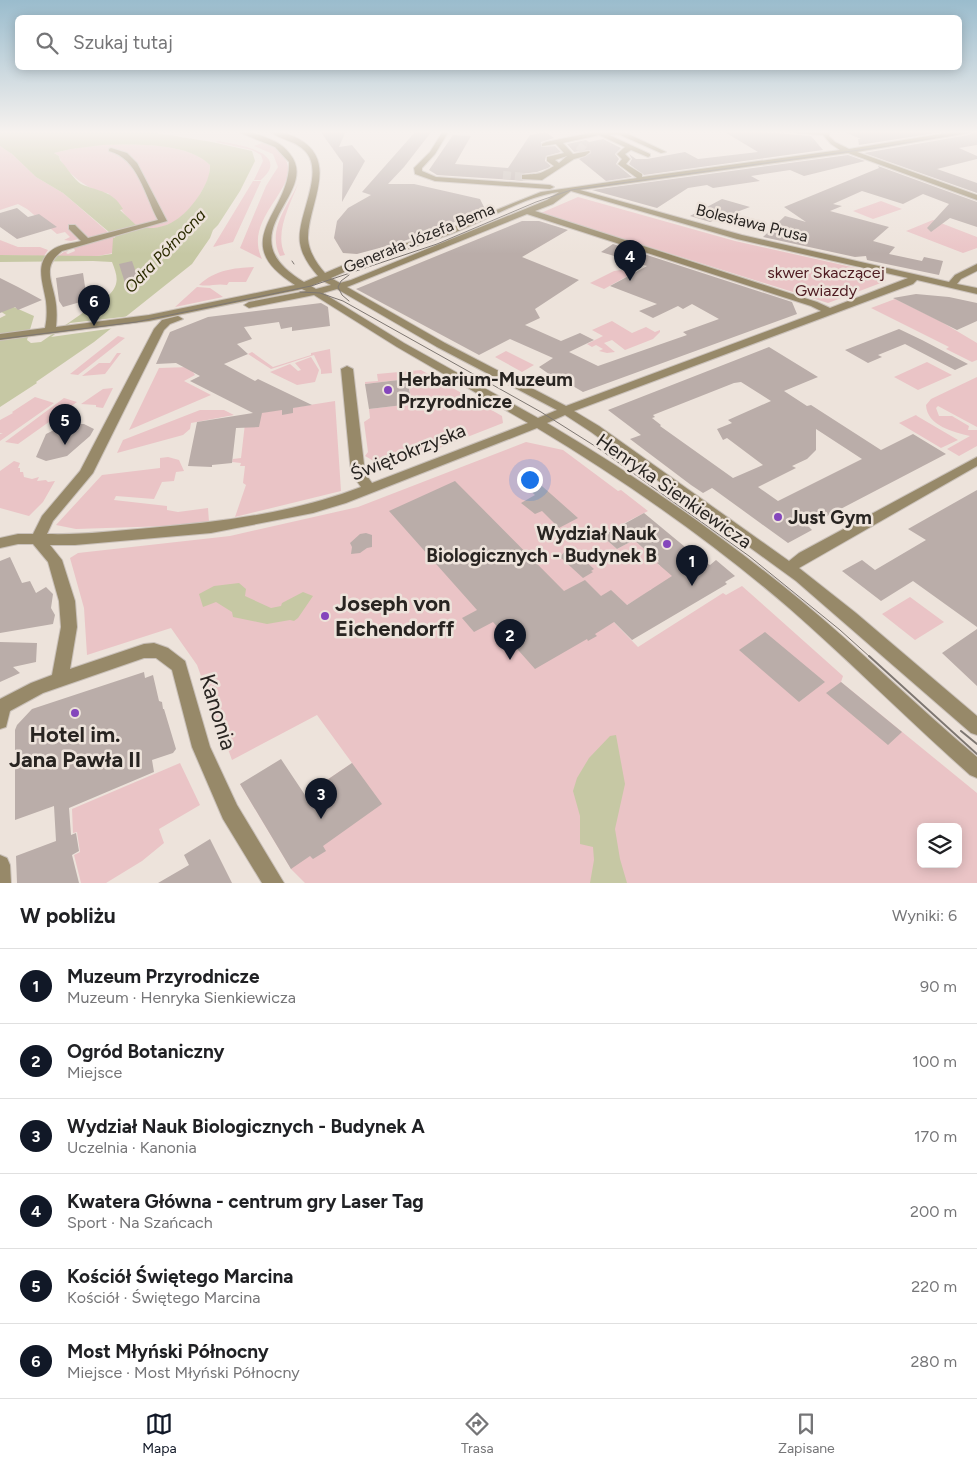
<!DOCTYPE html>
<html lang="pl">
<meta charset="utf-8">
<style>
:root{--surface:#fff;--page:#f6f6f6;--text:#202124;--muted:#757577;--line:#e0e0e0;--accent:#111827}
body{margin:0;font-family:Figtree,sans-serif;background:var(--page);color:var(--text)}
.controls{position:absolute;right:15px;bottom:15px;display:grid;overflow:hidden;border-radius:8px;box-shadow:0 2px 12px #0003}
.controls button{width:45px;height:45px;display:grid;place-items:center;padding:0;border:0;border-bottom:1px solid var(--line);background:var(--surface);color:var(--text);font:25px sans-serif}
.you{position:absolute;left:529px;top:479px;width:18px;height:18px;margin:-12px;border:4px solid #fff;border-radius:50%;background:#1a73e8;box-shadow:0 0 0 8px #1a73e833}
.badge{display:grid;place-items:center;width:32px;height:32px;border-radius:50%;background:var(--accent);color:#fff;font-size:16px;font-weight:700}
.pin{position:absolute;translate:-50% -41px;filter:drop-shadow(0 1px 2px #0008)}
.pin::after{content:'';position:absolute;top:26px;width:18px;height:15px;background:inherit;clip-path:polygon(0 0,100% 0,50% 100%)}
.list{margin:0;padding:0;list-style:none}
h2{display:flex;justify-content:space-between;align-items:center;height:65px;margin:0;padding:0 20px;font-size:21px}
h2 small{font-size:16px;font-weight:400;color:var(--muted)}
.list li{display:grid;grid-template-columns:32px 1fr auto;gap:15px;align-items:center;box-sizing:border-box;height:75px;padding:0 20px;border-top:1px solid var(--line)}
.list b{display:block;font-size:19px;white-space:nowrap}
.list p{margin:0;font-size:16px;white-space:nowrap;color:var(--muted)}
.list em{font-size:16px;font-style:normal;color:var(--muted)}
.icon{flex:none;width:28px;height:28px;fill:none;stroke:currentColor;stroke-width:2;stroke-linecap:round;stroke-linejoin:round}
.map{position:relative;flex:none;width:977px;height:883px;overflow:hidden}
.search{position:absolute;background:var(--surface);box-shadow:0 2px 12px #0003;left:15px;right:15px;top:15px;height:55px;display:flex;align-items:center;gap:12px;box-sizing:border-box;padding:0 18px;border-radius:8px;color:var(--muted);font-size:19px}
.sheet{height:515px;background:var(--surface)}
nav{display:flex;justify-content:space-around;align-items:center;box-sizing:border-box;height:70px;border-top:1px solid var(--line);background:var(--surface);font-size:14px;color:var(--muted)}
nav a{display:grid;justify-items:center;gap:2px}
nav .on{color:var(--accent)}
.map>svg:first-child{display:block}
.green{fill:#eac4c6;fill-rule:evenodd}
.water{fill:#c6c8a4;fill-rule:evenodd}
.pier{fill:#ede3db}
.building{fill:#baada9;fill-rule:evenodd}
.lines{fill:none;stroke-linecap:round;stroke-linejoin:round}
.minor-tunnel{stroke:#c6bdb6;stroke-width:8;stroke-dasharray:8 4;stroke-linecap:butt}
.minor-casing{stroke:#cac1ba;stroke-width:2}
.minor{fill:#978969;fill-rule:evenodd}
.tram-far1{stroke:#7e7772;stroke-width:1}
.tram{stroke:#7e7772;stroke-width:2}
.poi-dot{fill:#8446bc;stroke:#ede3db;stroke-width:2}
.labels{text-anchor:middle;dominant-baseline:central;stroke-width:5;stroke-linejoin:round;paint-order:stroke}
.far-street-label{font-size:16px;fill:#282421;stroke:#ede3db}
.far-water-label{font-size:16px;font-style:italic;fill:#2b2b00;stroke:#ede3db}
.far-park-label{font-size:16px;fill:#4e1b21;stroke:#ede3db}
.poi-label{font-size:19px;font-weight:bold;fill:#282421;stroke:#ede3db;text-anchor:start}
.street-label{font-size:19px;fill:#282421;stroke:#ede3db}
.near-poi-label{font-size:22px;font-weight:bold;fill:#282421;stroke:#ede3db;text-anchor:start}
.near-street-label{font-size:22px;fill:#282421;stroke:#ede3db}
</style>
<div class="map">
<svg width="977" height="883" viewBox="0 0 977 883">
<rect width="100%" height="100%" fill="#ede3db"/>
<!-- green -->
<path class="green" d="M219,141C232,144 275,149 270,168C269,172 264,177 261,180H254L263,161L261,155L252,150L216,142Z
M265,142C329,176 238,209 262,259L240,248L266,186L278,167L273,154L254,146Z
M103,145C134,144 187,142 210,165L209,178L194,205L175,222L159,228L144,230L134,226L108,193C91,193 63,171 59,156L54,153L71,149Z
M0,146L12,154L36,177L63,193L108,232H113L115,238H113V253L98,256H58L64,252L68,251L66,253L68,254L75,251L74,248L92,242L86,237L71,241L64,240L70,237L65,232L57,234L27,209L18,204L0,210Z
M253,181H261L233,242L213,247Z
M298,184C290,205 274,233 285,255L280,256C267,230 287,207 298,184Z
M578,197L735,241L883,274L886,281L828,303L541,213Z
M881,201L902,209L873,219L853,211Z
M933,220L977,237V248L963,253L906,231Z
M0,240L18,247H40L48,250L44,256L0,255Z
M254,267L246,282H229L227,285C215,283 211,287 199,285C215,270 233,268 254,267Z
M621,270L633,273L604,289L590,283L614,271Z
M197,287L210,288L223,297L175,307Z
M895,299L940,321L977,343V360L972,362L946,349L949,347L871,308Z
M612,321L632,333L646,327L655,332L660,330V332L653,339L625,350L612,340L604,343L615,352L607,353L599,351L603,349L596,345L592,347L587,344L603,336L592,330Z
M118,336L125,338L78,375L70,374Z
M330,349L332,373L321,374V370L314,355L271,369L248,354L252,352L273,367L311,355V353Z
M506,351L534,365L522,372L495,357Z
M117,353H121L105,374L82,376L99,363H110Z
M311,357L319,370L315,382L297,385L270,372L290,364L298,371L301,370L295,363Z
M927,362L952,375L918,390L894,377Z
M190,367H202L193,372L195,375L184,381L211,395L129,430L159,368Z
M421,370L502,416L503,423L378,472L375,471L372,460L365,456L368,452L364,422L370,418L369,409L420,403L418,396L411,397L407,379L365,384V382L378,381L377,374Z
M977,377V427L938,406L936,408L939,416H952L969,426L968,430H977V446L959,456L947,449L970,436C954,432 927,426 926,405L931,399Z
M113,388L103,408L96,407V405L81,404L103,389Z
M35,397L54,403L0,441V434H3L0,433V420L13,413L12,412Z
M64,398L77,402L18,444L5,442Z
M335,401L341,491L235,517L246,485L243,483L245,466H240L241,463L232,462L233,459L241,458L246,415Z
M200,410H224L234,415L191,423L190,429L183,435L117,453L123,440Z
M916,415L917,416L958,440L941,448L899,423Z
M526,442L563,450L618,491L621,490L648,511L601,535L617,549L634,540L659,562L658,564L660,566L662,565L682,573L665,583L663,582L653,590L651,589L649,592L608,616L638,647L723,593L726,595L742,586L843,676L841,682L977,793V883H305L291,869L240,784L315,800L330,790L324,782L352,763L317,715L232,760L197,665L171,628L87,655L84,608L70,558L78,553L230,536L358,507ZM921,827H958V864H921Z
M168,457L179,460L184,471L176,472L174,481L162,482L154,499L116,496L114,500L167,506V510L178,512L208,508L209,522L168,526L76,529L56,525L102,475L160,468V458Z
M14,461L20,463L18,468H20V472H23L24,477L32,479L39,477L37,481L46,480L48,482L55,481L43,502L29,516L0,508V471Z
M910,597L944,622L915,640L882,614Z
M180,763L200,805L159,829L164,843L142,861L106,883H81L74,855L80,852L77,832L73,833L72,809Z"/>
<!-- water -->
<path class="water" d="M0,131H158L156,133L212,142L252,151L255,161L240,191L218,225L213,230L210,238L192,264L94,342L36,382L37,383L0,407V318L6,315L0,311L7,304L34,316L27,340L31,343L41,342L110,294C120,283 117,275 112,262L93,261L0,262V255L98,256L112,254L113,238H115L113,232H109L63,193L36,177L12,154L0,146ZM103,145C134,144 187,142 210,165C210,176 206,184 200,194C184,218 165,234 134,226L136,225L120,210L123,209C112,190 99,192 81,184C75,181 66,166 60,160L59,156L54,153L71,149Z
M239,583L246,589L245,596L271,608L281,606L282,603L303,592L313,596L298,618L294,621L290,620L267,624L233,617L232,612L216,602L203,607L199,594L214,586Z
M616,735L625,784L615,829L620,859L627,883H590L594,860L593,847L580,844V816L573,791L577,778L589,758L610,736Z"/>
<!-- pier -->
<path class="pier" d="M131,316L115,328L51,337L70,323Z"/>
<!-- building -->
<path class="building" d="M320,131H346L339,147L352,145L365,161L342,202L343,163Z
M416,131H432L404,167L388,184H414L480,199L485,209L433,231L398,243L357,254L343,253L334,238L337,221L348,208L371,195L362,192Z
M723,131H754L811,136L823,150L644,175L629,164L632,159L629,154L636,159H647L685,152L698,159L758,152Z
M842,131H949L859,145L858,139H861Z
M974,131H977V145L959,148L977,156V159L937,169L977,183V193L864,153L969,135Z
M546,132L554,138L541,142V147L555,146L561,152L546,156L545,161L551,166L548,168L537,172L521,174V180L529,181L437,175L429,170L453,135L471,136L455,164L508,168L530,135Z
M603,139L621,148L615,154L619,159L616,164L632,177L606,181L579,159L591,153L590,150L574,152L567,144L586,140L589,142Z
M848,155L865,161L804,176L790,170L751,176L760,181L713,188L707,185L688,188L657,208L592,190Z
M878,166L977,202V227L950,218L931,232L927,228L949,204L923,194L903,204L862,191L833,204L842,206L830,211L889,227L873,241L895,247L889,254L922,261L924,257L943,261L939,275L867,260L866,256L855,257L763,237L785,216L806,222L784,207L879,168Z
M722,199L750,207L710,222L690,216Z
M17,208L28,217L39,214L57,227L17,239L0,227V213Z
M522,221H539L568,230L522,257L579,280L535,309L540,318L525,325L561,341L580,333L594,340L569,352L598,366L687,335L683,332L719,319L692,304L683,309L678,306L653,318L639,311L657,304L610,286L647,266L601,252L613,244L792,302L797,314L583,392L561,379H556L539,367L553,358L510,339L479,355L356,289Z
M132,261L139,281L125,283L119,264Z
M83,273L86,293L91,299L63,307L59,301L56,278Z
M0,278L18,287L42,300L18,310L15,307L0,313Z
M916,294L949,297L977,303V321L957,330L893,298Z
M321,303L328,307L330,326L292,331V327L281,329L279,322L244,327L252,339L237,344L248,354L224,364L255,381L258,379L312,405L293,408V413L282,415V410L262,413L259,427L236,428L232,463L212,465V467L188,466L197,422L253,413L190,381L200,376L176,363L156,364L170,332L208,317Z
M899,329L922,340L968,364L955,370L905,344L878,355L882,357L868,363L845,350Z
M769,347L818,377L784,391L807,406L811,405L881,450L913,434L946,454L808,526L812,530L788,543L712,488L703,493L691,485L630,439L641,435L608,410ZM741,382L771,401L728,420L732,423L717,429L723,440L727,438L763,465L733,478L660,426L661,425L652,418L655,417L653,415L734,383ZM816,429L862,459L778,501L758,487L796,468L792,466L807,459L816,450Z
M407,379L412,404L369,409L365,384Z
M72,424H84L94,429L90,436L67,456L46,461L36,457L46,434L58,428L66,434Z
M534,479L578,518L559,528L542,511L535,514L521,503L535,495L522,484Z
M455,481L564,591L585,580L601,596L611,590L627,605L672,576L657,563L659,562L634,540L617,549L602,536L644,513L702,561L710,565L716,560L735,576L725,582L727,584L632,640L614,622L595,634L597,636L588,641L587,639L535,669L493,622L474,632L462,618L477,610L389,511Z
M977,490V627L913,581L881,601L842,571L862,560L875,570L926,540L908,529Z
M366,533L372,535V547L367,548L360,553L351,554L352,547L350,543L360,534Z
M565,551L576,560L581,557L594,569L591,571L593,572L583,578L560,557Z
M10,557L22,583L30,581L36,593L46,587L53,594L51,608L55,615L53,624L0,633V561Z
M977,629V686L942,653Z
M765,632L825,682L799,702L739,650Z
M0,642L37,643L36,662L13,667L20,673L0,682Z
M144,672L145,678L153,675L159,701L162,702L163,709H164L176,749L173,753L152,760L154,772L69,808L71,835L76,833L79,851L72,855L79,883H17L16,856L56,841L54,806L15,820V730L17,725L32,709Z
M841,682L902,732L888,745L826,693Z
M281,759L311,804L330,790L324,782L352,763L382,804L323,846L326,851L313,859L310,856L291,869L240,784Z
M210,839L232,883H158L189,865L184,855Z"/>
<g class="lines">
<!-- minor-tunnel -->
<path class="minor-tunnel" d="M578,146L587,152
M503,175L525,177"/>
<defs>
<path id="minor" d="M236,131C249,130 264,136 276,142C282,145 286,149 290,154C322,194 223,234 304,282L318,276C310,267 302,256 300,243C296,217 325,174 306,152C296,140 279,140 270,131C281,131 290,134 299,139C340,162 307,206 308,239C309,252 317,264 325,273L346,264L451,228L541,192L637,178L618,164L622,159L617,154L625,147L599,135L563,143L573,154L589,151L590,152L585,156L574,159L542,180L522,179V175C540,173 537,176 554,166L547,161V157L564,153L556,144L542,146V144L546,142L600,131H622L666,152L661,153L618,134L609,135L650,154V156L648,157L631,150L625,154L630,159L626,164L642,174V177L840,150L831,144L823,135L797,133L794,131L829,132V136L835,142L849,149L959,131H972L969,133L857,152L977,195V200L848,153L580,190L742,235L949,282L955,275L977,264V271L961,279L957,284L977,288V294L917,280L913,284L574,411L599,426L789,561L799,553L977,457V466L799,568L856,613L977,716V735L971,733L796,581L591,432L565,415L547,423C635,475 720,534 799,599C860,649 916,706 977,757V778L970,775L950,757C896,708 844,656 789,608C711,541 625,481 537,428L346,503L313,513L211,533L75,545H50L62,560L75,601L77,627L70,669L144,644L154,643L168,648L185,661L210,747L237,805L284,883H262L223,819L192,747L172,670L156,658H144L43,693L10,711L6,727L0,729V699L31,683L52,675L61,627L59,601L48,562L33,544H18L0,548V538L18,534H33L42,516L80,471L154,329L162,320L178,316L183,319L170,324L164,330L93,473L53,521L47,534C81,535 115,531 149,528C220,522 294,513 361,487L351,473L341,369L347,366L353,369L365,473L372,483L528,423L397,347L314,295L249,308L244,305L249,302L306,291L302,289L149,321L0,340V334L45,328C47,319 47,310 46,301C43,282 33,261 55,248C62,244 73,243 81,241L69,229V225H75L88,238L158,220C145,196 138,158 109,151V149L111,148L127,153L137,163L167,221L62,251C43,266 51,278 55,298C57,308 57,317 56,327L149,315L295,285C225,241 291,213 289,162L275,147ZM567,156L559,163L555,160ZM571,191L737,239L908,278L830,308L817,302L535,211L553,204ZM559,192L547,200L351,280L340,283L331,278C371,259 415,248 456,232C490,219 523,197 559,192ZM527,214L811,306L821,311L566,406L445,343L347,287ZM323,281L331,285L316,289L311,286ZM337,289L437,347L557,410L538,418L404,343L323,293Z
M443,131H449L435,154L422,168V171L436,177L550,185L554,187L550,189L435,181L415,174L414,168L430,152Z
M0,855L7,858L10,865L11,883H0Z"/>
</defs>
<!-- minor casing -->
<use href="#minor" class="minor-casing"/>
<!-- minor -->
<use href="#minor" class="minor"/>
<!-- tram-far1 -->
<path class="tram-far1" d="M292,261L294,264
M349,275L341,281L338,287L342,295L349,301
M300,292L320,293L343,301L541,412L598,448L749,556L840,630L870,657
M0,339L136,322L311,286L437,244L536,202L571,190L881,147L974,131"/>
<!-- tram -->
<path class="tram" d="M869,656L977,754
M961,731L977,744"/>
</g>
<!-- sky -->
<linearGradient id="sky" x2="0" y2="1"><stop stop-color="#9abccd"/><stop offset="0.52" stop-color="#f7f2ef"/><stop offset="1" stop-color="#f7f2ef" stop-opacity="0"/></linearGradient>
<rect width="977" height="254" fill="url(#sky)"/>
<!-- markers -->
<g class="poi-dot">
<circle cx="388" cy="390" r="5"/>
<circle cx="778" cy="517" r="5"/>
<circle cx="667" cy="544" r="5"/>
<circle cx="325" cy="616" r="5"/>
<circle cx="75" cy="713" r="5"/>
</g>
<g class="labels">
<!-- far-street labels -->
<g class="far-street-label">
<text transform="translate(752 223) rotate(14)">Bolesława Prusa</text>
<text transform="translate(419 238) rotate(-22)">Generała Józefa Bema</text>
</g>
<!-- far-water labels -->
<g class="far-water-label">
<text transform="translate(165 251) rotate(-46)">Odra Północna</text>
</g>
<!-- far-park labels -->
<g class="far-park-label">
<text x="826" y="272">skwer Skaczącej<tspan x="826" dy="18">Gwiazdy</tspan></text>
</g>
<!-- poi labels -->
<g class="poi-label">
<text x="398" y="379">Herbarium-Muzeum<tspan x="398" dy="22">Przyrodnicze</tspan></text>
<text x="788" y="517">Just Gym</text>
<text x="657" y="533" text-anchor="end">Wydział Nauk<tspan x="657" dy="22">Biologicznych - Budynek B</tspan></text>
</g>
<!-- street labels -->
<g class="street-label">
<text transform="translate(408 452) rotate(-22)">Świętokrzyska</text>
<text transform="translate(674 491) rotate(35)">Henryka Sienkiewicza</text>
</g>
<!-- near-poi labels -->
<g class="near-poi-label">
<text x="335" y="603">Joseph von<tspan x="335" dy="25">Eichendorff</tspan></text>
<text x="75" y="734" text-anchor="middle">Hotel im.<tspan x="75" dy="25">Jana Pawła II</tspan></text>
</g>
<!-- near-street labels -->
<g class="near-street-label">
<text transform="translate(218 712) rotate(73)">Kanonia</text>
</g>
</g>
</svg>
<div class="controls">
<button><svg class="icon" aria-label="layers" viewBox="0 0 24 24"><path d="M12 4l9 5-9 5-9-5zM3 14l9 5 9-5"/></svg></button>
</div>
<div class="you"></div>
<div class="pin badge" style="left:692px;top:586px">1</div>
<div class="pin badge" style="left:510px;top:660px">2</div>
<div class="pin badge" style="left:321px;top:819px">3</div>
<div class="pin badge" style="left:630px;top:281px">4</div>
<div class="pin badge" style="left:65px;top:445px">5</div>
<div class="pin badge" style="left:94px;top:326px">6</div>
<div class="search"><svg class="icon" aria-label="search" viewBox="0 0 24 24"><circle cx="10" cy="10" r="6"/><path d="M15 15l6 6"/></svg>Szukaj tutaj</div>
</div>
<section class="sheet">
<h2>W pobliżu<small>Wyniki: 6</small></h2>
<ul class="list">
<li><span class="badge">1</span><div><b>Muzeum Przyrodnicze</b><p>Muzeum · Henryka Sienkiewicza</p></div><em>90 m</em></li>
<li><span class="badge">2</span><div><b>Ogród Botaniczny</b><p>Miejsce</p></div><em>100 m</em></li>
<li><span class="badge">3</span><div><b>Wydział Nauk Biologicznych - Budynek A</b><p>Uczelnia · Kanonia</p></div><em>170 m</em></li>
<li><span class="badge">4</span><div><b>Kwatera Główna - centrum gry Laser Tag</b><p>Sport · Na Szańcach</p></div><em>200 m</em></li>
<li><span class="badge">5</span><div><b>Kościół Świętego Marcina</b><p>Kościół · Świętego Marcina</p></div><em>220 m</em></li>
<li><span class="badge">6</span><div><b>Most Młyński Północny</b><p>Miejsce · Most Młyński Północny</p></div><em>280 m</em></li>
</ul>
</section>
<nav>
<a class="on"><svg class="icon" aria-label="map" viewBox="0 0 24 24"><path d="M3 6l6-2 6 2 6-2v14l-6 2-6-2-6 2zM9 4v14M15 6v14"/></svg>Mapa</a>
<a><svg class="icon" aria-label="directions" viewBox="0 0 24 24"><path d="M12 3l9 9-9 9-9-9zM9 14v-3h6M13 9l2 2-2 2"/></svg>Trasa</a>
<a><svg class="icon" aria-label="saved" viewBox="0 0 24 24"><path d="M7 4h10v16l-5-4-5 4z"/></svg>Zapisane</a>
</nav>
